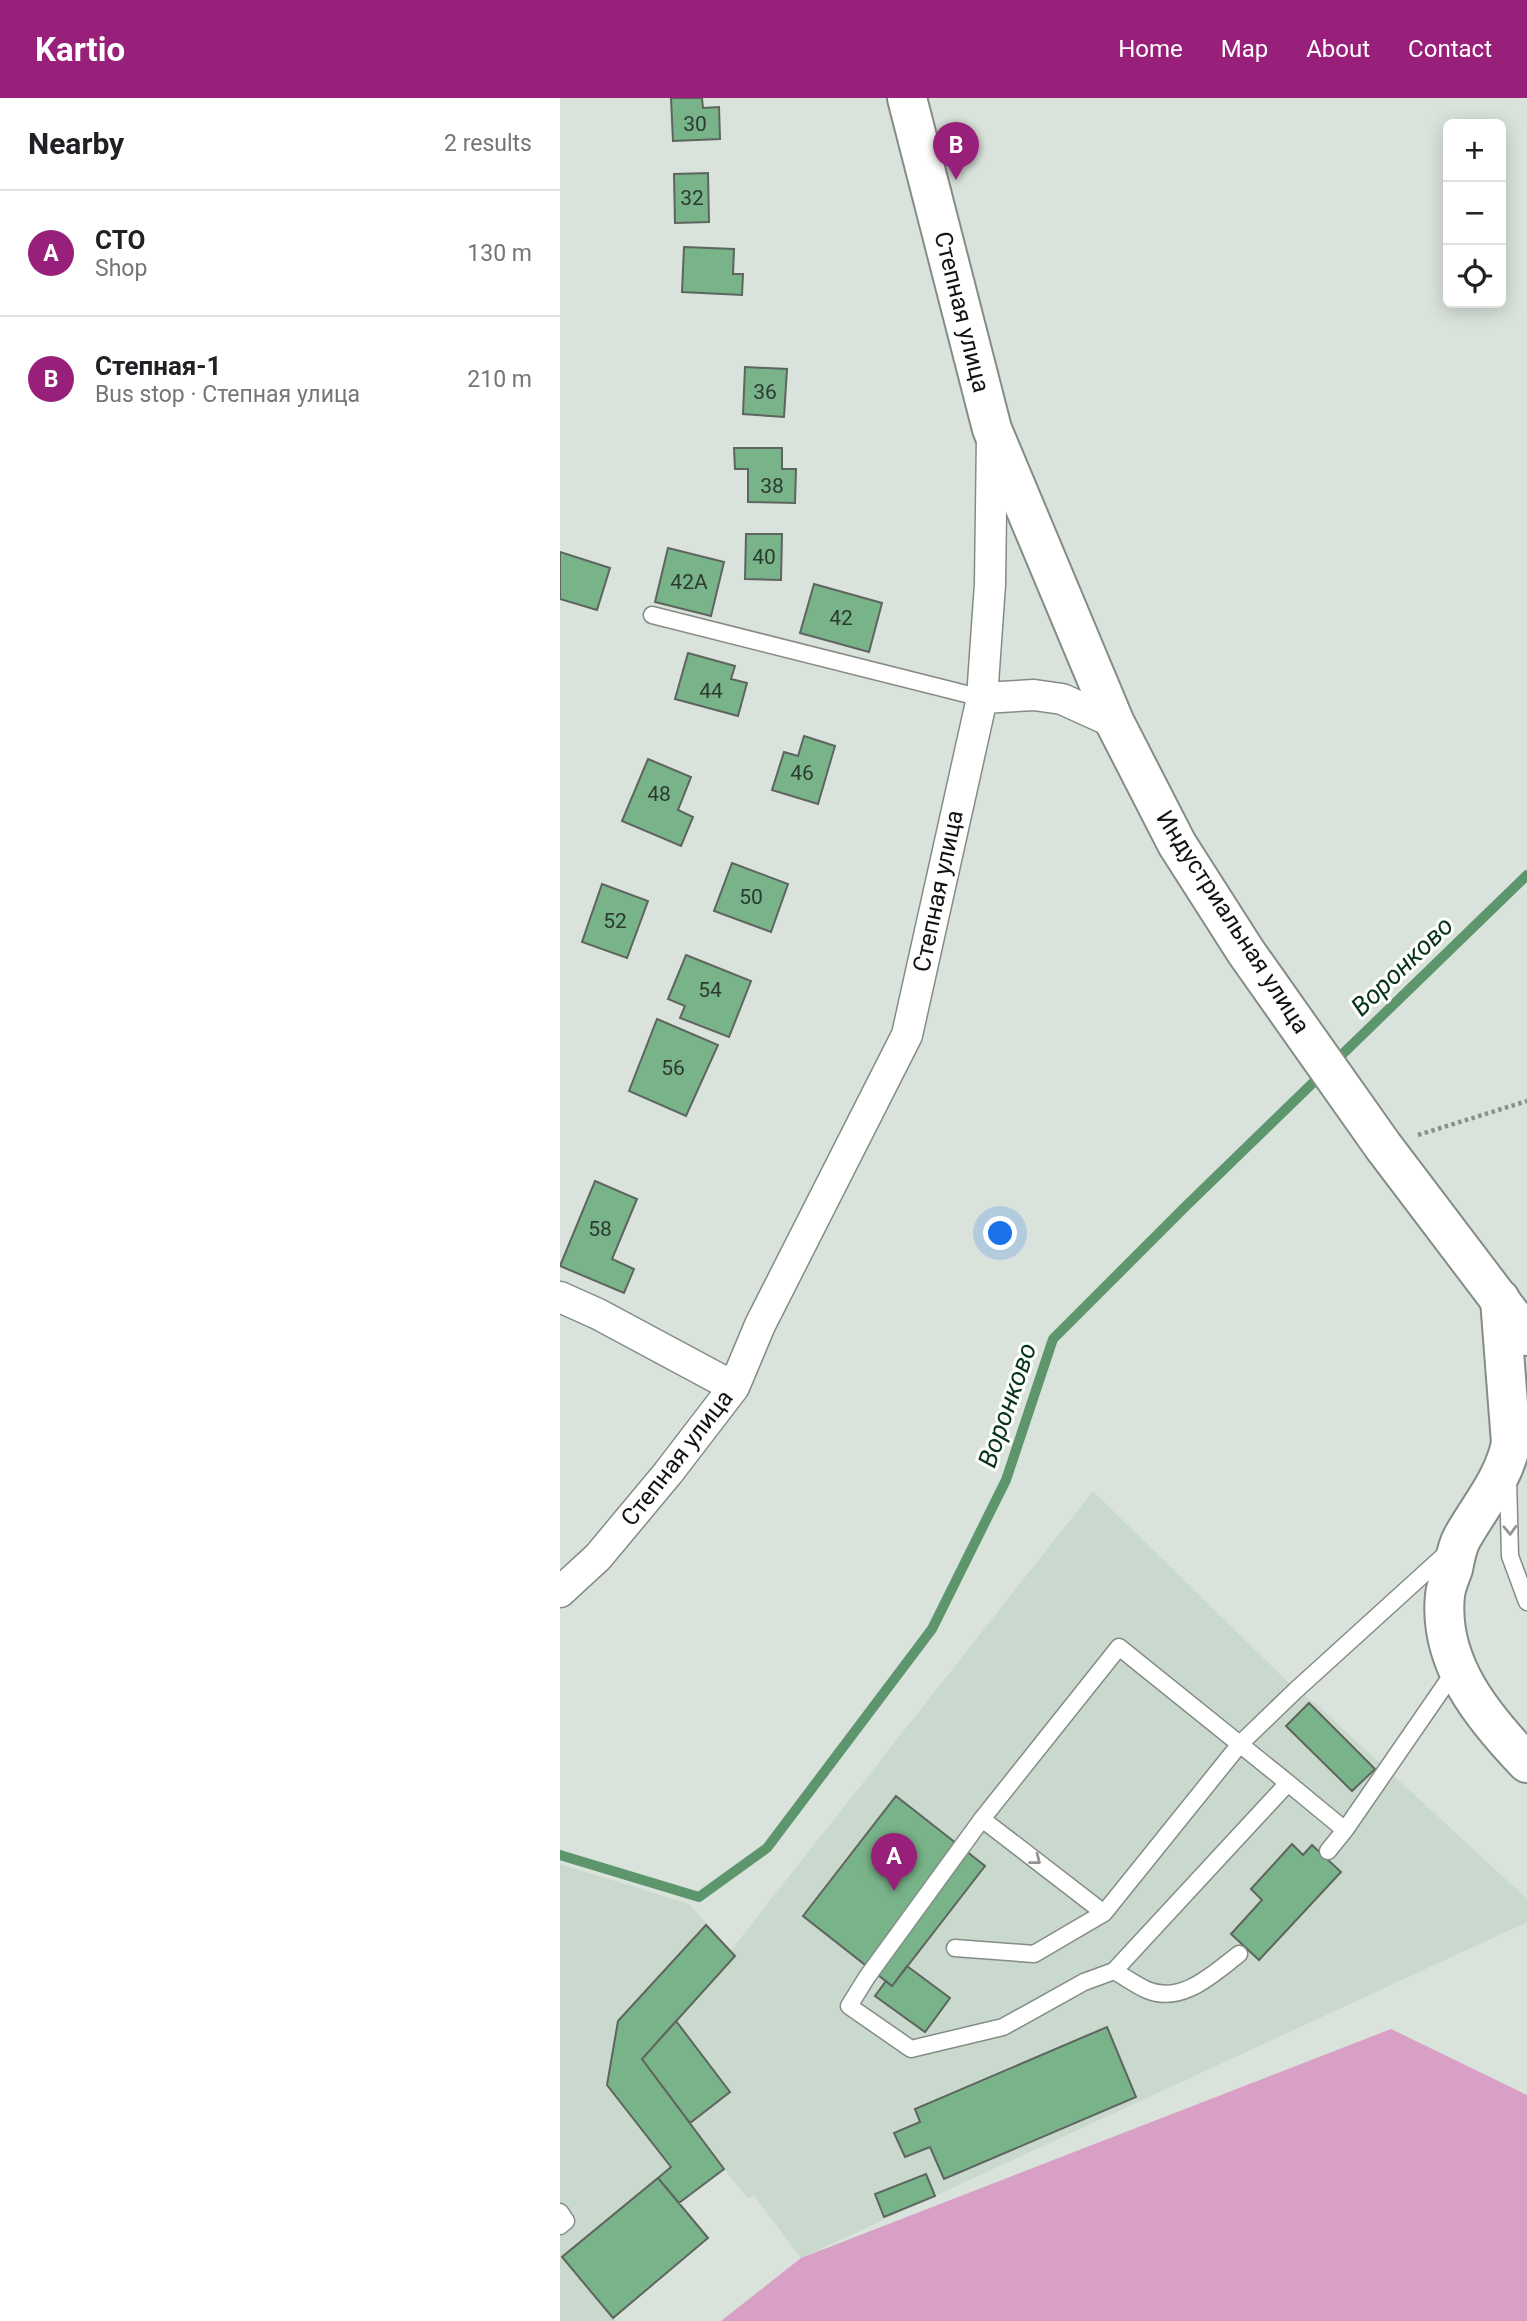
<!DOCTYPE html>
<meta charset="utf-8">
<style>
:root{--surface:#fff;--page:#f2f2f2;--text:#202124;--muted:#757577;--line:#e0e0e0;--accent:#98207b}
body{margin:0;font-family:Roboto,sans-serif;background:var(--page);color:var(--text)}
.controls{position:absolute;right:21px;top:21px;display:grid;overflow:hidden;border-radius:10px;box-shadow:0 4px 18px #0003}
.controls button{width:63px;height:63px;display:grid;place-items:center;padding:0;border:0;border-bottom:2px solid var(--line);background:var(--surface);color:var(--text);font:35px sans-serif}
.you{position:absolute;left:441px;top:1136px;width:24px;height:24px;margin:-18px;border:5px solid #fff;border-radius:50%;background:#1a73e8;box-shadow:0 0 0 10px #1a73e833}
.badge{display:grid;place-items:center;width:46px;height:46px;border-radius:50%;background:var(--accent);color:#fff;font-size:23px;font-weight:700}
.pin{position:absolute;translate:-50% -58px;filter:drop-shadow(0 2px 4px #0008)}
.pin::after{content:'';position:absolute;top:37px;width:24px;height:21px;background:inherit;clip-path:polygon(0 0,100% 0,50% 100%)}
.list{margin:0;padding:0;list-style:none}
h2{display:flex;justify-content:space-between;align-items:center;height:91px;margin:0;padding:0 28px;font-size:30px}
h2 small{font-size:23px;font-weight:400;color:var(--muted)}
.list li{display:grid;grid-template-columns:46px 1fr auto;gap:21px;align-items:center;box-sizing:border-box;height:126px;padding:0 28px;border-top:2px solid var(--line)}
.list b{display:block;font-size:26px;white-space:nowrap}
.list p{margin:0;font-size:23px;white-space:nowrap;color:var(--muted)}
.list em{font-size:23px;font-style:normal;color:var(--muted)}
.icon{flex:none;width:38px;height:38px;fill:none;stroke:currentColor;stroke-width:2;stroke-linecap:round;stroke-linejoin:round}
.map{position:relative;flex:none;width:967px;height:2223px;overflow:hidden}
header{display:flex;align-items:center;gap:42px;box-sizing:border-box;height:98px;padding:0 35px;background:var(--accent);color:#fff}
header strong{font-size:33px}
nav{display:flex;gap:38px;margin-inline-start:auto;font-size:24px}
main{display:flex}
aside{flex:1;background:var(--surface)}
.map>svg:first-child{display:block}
.built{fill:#cad9cd}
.green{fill:#d8a0c5}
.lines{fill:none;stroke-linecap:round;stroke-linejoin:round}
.stream{stroke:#5d966d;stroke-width:10}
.building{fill:#79b389;stroke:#5e655f;stroke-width:2}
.service-casing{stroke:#848c86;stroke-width:19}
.minor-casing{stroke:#848c86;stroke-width:33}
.tertiary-casing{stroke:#848c86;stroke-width:42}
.secondary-casing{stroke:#848c86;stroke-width:42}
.path{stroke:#89908b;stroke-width:4.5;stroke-dasharray:3.5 3.5;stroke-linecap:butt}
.service{stroke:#fff;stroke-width:16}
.minor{stroke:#fff;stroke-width:30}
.tertiary{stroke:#fff;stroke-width:38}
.secondary{stroke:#fff;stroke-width:38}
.oneway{stroke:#949594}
.labels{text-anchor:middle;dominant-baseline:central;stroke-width:6;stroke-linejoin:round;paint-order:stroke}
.number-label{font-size:21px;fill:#2b3b2f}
.street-label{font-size:24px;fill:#111311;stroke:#fff}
.water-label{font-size:26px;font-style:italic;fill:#063419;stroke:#fff}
</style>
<header>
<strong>Kartio</strong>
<nav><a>Home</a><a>Map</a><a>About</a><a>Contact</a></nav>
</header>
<main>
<aside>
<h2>Nearby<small>2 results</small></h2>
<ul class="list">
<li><span class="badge">A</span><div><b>СТО</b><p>Shop</p></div><em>130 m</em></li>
<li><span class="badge">B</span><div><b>Степная-1</b><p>Bus stop · Степная улица</p></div><em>210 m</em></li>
</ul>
</aside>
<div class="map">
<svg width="967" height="2223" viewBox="0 0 967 2223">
<rect width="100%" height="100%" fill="#d9e2db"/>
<!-- built -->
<path class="built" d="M533,1393L736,1592L755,1605L967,1801V1824L241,2160L194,2097L188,2101L164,2071L119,2105L148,2140L53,2219L56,2223H0V1766L129,1806L171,1852Z"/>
<!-- green -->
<path class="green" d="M831,1931L967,1997V2223H161L241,2160Z"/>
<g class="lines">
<!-- stream -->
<path class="stream" d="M0,1757L139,1799L207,1750L372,1531L446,1382L493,1241L626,1108L967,777"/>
</g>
<!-- building -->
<path class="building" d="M111,0H142L143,10L159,9L160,41L113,43Z
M148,75L149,124L115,125L114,76Z
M124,149L174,151L173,176H183L182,197L122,194Z
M185,269L227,271L224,319L183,316Z
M174,350H222V371H236L235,405L188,404V371H175Z
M186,436H222L221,482L185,481Z
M108,450L164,464L151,518L95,504Z
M0,454L50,470L37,512L0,501Z
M254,486L322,505L309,554L240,535Z
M128,555L175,568L171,581L187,585L178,618L115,601Z
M244,638L275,648L258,706L212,692L224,654L238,658Z
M88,661L131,679L118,712L133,719L121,748L62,723Z
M172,765L228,786L211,834L154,813Z
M42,786L88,803L67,860L22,844Z
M126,857L191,883L169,939L120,920L125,908L108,901Z
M97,921L158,947L126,1018L69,993Z
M35,1083L77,1101L52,1161L74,1171L64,1195L0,1168Z
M749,1605L815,1671L792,1693L726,1628Z
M336,1698L425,1768L332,1888L243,1818Z
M732,1746L743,1757L752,1747L781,1774L699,1862L671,1836L702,1802L691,1791Z
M146,1827L175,1858L82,1961L164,2071L119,2105L98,2080L111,2069L47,1987L58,1923Z
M347,1868L390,1900L365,1934L315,1898L326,1883L332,1888Z
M116,1923L170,1994L130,2025L82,1961Z
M547,1929L576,1999L384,2081L370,2049L345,2059L334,2035L360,2024L355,2011Z
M366,2076L375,2098L324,2119L315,2096Z
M98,2080L148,2140L53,2220L2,2159Z"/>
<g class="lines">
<defs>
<path id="service" d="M92,517L422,600
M948,1381L950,1458L967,1504
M559,1549L728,1685L554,1873L524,1884L443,1929L351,1951L289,1908L307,1879L422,1721Z
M728,1685L785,1732L768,1753
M422,1721L544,1815
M785,1732L896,1571
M395,1850L474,1856L544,1815L680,1646L736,1592L888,1454
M554,1873C565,1879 576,1887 587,1892C622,1907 654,1875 679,1856
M0,2114L6,2123L0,2128"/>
<path id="minor" d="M422,600L474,597L502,601L555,625
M0,1199L38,1216L174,1289
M0,1494L38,1459L108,1375L174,1289L200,1227L347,937L422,600L430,486L432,338"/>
<path id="tertiary" d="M940,1201L951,1345C944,1381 920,1408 902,1440C897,1449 895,1461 893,1471C890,1479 886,1488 885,1497C878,1565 923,1619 967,1665"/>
<path id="secondary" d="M347,0L432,331L555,625L617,746L686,854L823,1048L967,1238"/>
</defs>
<!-- service casing -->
<use href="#service" class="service-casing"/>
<!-- minor casing -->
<use href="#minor" class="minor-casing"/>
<!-- tertiary casing -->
<use href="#tertiary" class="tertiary-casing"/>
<!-- secondary casing -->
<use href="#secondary" class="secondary-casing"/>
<!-- path -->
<path class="path" d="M858,1037L967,1003"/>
<!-- service -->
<use href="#service" class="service"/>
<!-- minor -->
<use href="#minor" class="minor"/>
<!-- tertiary -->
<use href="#tertiary" class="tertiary"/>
<!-- secondary -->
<use href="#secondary" class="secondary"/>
</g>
<!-- one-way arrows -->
<defs><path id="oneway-chevron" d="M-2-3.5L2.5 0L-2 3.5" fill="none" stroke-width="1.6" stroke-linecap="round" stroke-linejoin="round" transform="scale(1.75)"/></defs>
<g class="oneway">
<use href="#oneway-chevron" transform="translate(950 1432) rotate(88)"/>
<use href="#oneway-chevron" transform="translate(476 1762) rotate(38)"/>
</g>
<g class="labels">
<!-- number labels -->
<g class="number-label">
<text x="135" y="26">30</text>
<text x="132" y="100">32</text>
<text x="205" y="294">36</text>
<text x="212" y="388">38</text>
<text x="204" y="459">40</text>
<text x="129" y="484">42А</text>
<text x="281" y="520">42</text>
<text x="151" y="593">44</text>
<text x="242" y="675">46</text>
<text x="99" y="696">48</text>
<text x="191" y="799">50</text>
<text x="55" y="823">52</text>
<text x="150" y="892">54</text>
<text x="113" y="970">56</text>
<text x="40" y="1131">58</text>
</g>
<!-- street labels -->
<g class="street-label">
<text transform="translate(402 214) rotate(76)">Степная улица</text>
<text transform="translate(378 793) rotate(-78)">Степная улица</text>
<text transform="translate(673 824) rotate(57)">Индустриальная улица</text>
<text transform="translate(117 1360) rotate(-52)">Степная улица</text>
</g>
<!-- water labels -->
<g class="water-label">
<text transform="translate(842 868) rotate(-44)">Воронково</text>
<text transform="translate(447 1307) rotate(-71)">Воронково</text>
</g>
</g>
</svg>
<div class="controls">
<button>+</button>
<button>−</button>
<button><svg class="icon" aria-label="locate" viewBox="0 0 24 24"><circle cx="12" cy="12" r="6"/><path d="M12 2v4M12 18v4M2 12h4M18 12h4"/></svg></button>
</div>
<div class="you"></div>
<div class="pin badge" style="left:334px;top:1793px">A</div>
<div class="pin badge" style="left:396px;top:82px">B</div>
</div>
</main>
